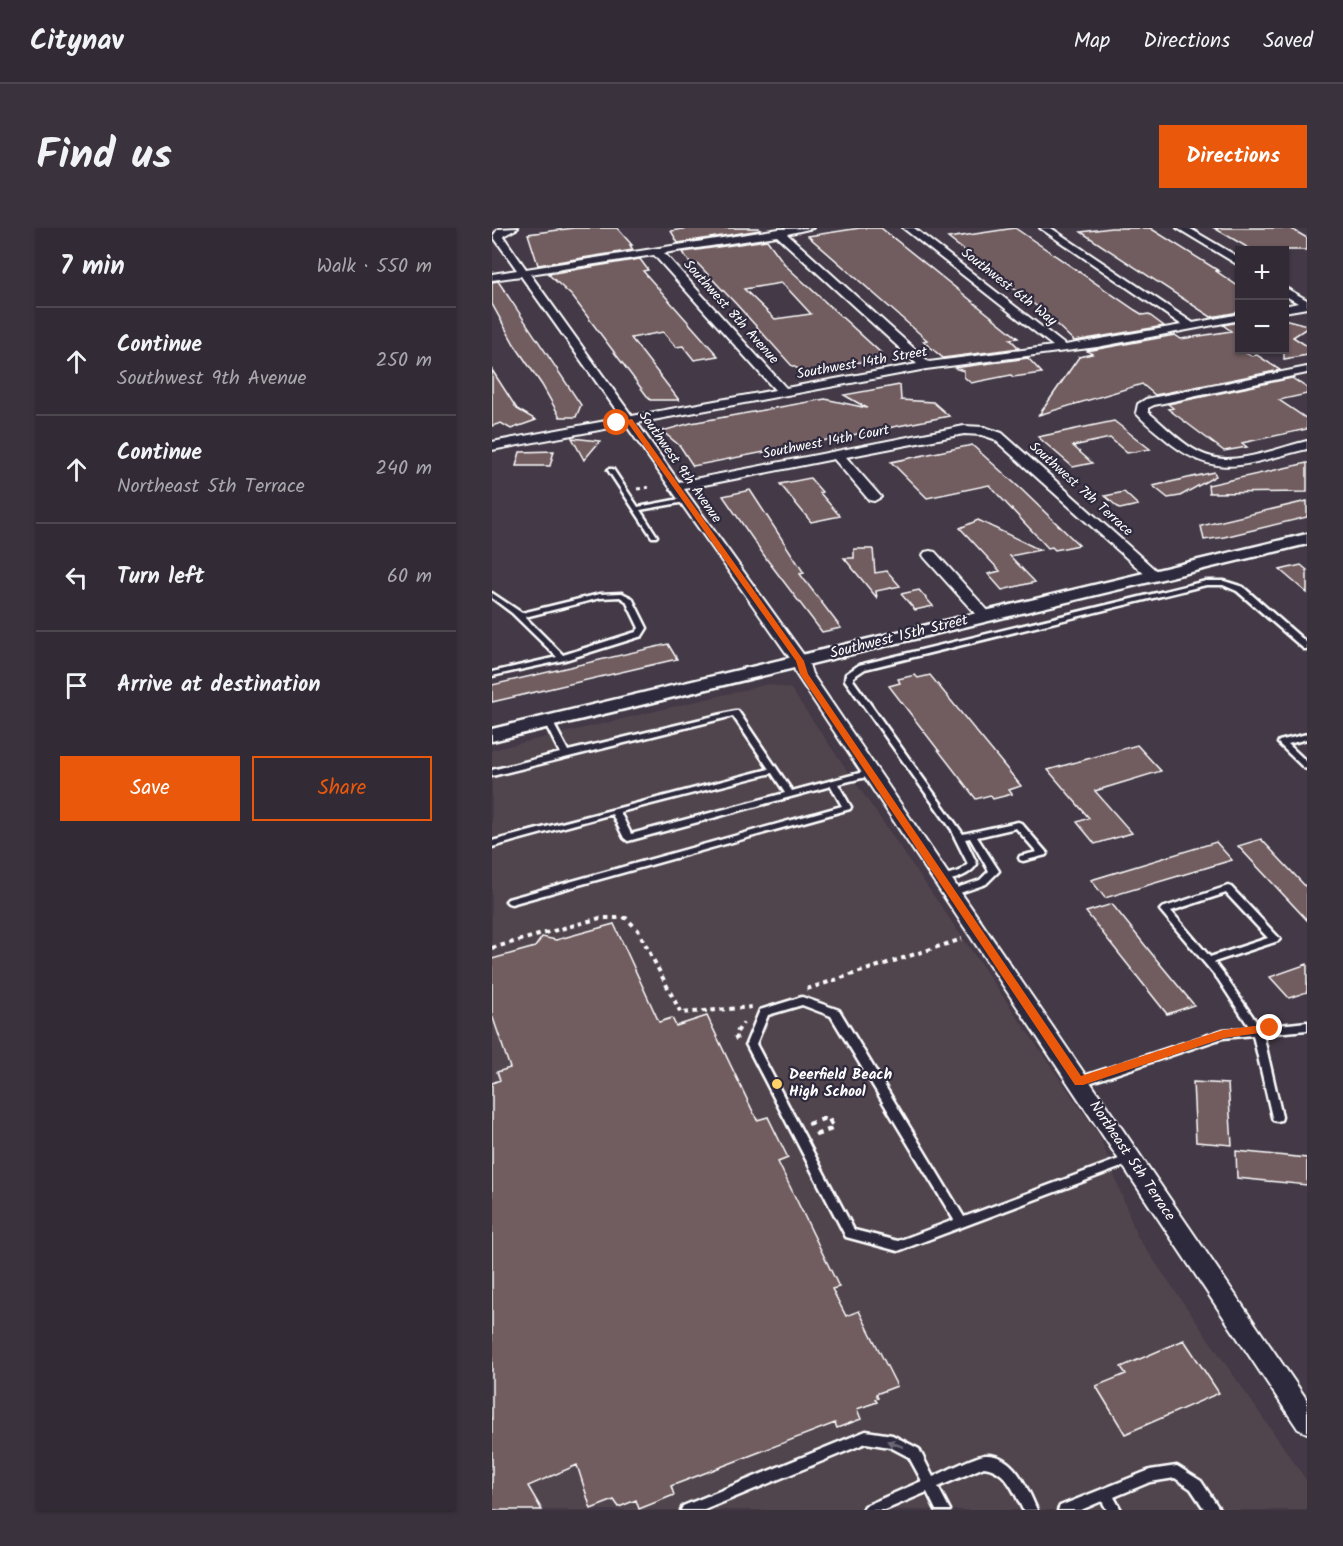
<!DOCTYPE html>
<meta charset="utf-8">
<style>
:root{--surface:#322b35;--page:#3a333d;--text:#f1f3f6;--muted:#a8a7ad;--line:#4d4750;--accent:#ea580c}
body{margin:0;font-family:Kalam,sans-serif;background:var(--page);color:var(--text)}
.controls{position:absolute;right:18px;top:18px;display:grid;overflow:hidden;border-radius:0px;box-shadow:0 2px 4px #0004}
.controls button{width:54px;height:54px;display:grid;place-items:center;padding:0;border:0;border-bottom:2px solid var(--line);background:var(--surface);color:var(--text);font:30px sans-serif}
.stop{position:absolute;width:18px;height:18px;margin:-14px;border:4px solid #ea580c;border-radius:50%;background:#fff}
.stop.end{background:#ea580c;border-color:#fff;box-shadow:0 2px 6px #0008}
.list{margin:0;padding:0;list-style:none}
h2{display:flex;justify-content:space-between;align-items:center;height:78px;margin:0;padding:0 24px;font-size:26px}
h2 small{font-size:20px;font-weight:400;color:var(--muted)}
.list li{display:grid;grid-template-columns:39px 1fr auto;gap:18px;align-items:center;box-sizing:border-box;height:108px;padding:0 24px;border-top:2px solid var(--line)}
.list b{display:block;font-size:22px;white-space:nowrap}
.list p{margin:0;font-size:20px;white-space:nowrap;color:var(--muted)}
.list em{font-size:20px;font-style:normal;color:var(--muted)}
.actions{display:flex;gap:12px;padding:18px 24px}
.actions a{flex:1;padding:14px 0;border:2px solid var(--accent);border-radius:0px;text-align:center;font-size:21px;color:var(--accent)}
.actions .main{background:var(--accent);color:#fff}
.icon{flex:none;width:33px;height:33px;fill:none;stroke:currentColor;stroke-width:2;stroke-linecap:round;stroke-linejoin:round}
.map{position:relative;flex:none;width:815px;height:1282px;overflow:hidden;border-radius:0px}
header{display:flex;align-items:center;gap:36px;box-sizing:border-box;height:84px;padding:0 30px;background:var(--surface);border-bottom:2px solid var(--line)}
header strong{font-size:28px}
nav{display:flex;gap:33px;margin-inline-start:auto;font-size:21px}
.intro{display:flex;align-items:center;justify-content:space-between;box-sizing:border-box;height:144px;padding:0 36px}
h1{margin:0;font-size:42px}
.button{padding:15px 27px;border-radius:0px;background:var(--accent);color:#fff;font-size:21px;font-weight:700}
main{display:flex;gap:36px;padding:0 36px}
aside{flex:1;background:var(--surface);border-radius:0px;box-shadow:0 2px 4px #0004}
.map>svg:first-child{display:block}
.built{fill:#51444e}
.building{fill:#715c5e;stroke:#fff;stroke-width:1.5;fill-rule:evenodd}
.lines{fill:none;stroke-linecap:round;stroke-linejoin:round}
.service-casing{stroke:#fff;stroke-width:5}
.minor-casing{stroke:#fff;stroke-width:4}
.tertiary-casing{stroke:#fff;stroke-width:5}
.path-far2{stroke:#fff;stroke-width:3;stroke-dasharray:4 4;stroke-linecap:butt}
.path-far1{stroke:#fff;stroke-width:4;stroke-dasharray:4.5 4.5;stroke-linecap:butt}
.path{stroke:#fff;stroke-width:4.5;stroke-dasharray:6 6;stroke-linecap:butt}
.service{fill:#2f2a3d;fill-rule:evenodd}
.minor{fill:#2f2a3d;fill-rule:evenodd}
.tertiary{fill:#2f2a3d;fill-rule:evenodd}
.oneway{fill:#6d6a77}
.route{fill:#ea580c}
.poi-dot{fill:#ffd166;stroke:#2f2a3d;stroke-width:2}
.labels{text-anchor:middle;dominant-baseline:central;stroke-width:4.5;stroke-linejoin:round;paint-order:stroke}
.far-street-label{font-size:14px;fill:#fff;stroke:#2f2a3d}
.street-label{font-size:15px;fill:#fff;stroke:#2f2a3d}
.poi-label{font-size:15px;font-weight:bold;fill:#fff;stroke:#2f2a3d;text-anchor:start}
</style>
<header>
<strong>Citynav</strong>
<nav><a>Map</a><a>Directions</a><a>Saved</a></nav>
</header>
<div class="intro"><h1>Find us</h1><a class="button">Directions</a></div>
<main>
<aside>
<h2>7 min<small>Walk · 550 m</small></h2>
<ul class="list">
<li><svg class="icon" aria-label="ahead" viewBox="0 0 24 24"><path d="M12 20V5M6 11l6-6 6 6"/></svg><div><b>Continue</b><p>Southwest 9th Avenue</p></div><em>250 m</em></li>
<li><svg class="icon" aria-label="ahead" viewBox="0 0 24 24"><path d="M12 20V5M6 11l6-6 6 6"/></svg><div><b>Continue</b><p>Northeast 5th Terrace</p></div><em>240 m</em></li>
<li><svg class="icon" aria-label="left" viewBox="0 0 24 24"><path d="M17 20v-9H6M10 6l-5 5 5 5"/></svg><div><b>Turn left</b></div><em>60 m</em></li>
<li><svg class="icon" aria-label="arrive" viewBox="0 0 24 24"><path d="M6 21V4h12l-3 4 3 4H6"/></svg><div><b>Arrive at destination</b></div></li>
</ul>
<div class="actions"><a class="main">Save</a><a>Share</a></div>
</aside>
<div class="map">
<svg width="815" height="1282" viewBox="0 0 815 1282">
<rect width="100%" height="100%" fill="#433947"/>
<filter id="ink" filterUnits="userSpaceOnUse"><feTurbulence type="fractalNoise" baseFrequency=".0167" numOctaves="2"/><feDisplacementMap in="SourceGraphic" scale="12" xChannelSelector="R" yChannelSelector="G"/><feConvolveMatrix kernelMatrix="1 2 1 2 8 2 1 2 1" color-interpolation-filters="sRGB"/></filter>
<g filter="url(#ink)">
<!-- built -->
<path class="built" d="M277,456L299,461L608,909L645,1008L815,1253V1282H0V522Z"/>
<!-- building -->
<path class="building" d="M82,0H125L140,17H138L141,22L46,37L36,6Z
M197,0H267L268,2L186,15L179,3Z
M368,0H389L526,110L518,111L527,120L451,130L431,113L435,112L316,8Z
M523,0L643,82L651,87L656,86L672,98L582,113L547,80L456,10Z
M619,0H658L727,43H724L747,59V84L719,89L589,4Z
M722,0H798L815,10V22H760Z
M275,12L294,38L389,125L383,135L363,134L320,147L300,138L245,77L206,36L199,37L191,24ZM289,55L295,60L319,86L283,91L252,61Z
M148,31L156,42L151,43L226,128L202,132L191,118L184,119L171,104L139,110L187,172H158L80,68L56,46Z
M6,53L89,177L84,189H68L50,157L22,116L0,76V54Z
M792,91L815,97V100L801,109L815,118V127L792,131Z
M747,94V122L760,128L765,127L788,142L663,167L650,156L547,187L587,129L600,126L595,123L683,107L689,111L739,103L731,97Z
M536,130L550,145L521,149L519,147L479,155L472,149V143L462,140Z
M0,142L25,181L44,192L19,201L9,195L0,198Z
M800,150L815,160V166L787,172L815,191V201L750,215L755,219L732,223L676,181L681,180L676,176Z
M408,157L409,172L441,174L457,188L201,238L188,218L170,203L199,195L333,171L375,180L352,167Z
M622,193L658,221L635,225L618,210L581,218L600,235L581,239L546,209Z
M80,210L108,213L92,232Z
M480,217L530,262L587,317L563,322L560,319L556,320L497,257L435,270L399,234Z
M62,223L58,238H24L28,224Z
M815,235V264L717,265L716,257Z
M722,244L724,248L688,268L676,270L661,258Z
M318,250L330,264L328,265L348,288L319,294L288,256Z
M258,262L312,345L308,346L349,400L330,404L276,333L231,268Z
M632,264L646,277L628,281L613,268Z
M815,273V289L732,309L712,312L709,298Z
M486,292L548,322L518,328L543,354L510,362L496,346L508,343L468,300Z
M362,321H381L383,345L395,343L408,358L384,363L385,370L352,330H362Z
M809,337L815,342V365L788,342Z
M427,362L441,378L423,382L409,366Z
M176,416L185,431L0,474V457Z
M423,447L426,450L438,447L529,558L517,562L520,566L501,571L498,567L484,571L397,458L408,455L406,451Z
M645,517L669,543L603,563L640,605L603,616L585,594L597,590L556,542Z
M769,611L815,660V692L746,618Z
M724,614L740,632L613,670L599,652Z
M620,676L664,731L702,777L675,786L594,684Z
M122,696L167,794L180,790L184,798L215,788L265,892L276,889L296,930L286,934L347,1059L340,1061L354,1088L367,1083L405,1158L384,1166L386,1170L383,1171L385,1174L365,1181L369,1191L345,1200L343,1195L179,1258L182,1267L147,1281L144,1272L127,1279L122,1272L99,1281L85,1237L36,1258L50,1282H0V855L8,852L5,844L18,840L0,787V731L43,719L50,709L64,712Z
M815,736V764L797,770L778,749Z
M701,854L736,856L740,917L704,914Z
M744,923L815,930V957L745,950Z
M692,1112L727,1165L633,1206L604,1158L634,1146L629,1139Z"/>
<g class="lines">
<defs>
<path id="service" d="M117,241H121L146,279L193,270L196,272L193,274L148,282L165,308L164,309H160L116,242Z
M714,353H732L751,359L815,415V421H812L745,363L731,357H714L373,441L361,449V452L471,606L526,594L529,595L555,625L554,627L531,633L528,632L527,630L528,628L545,624L524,600L485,609L507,643L494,656L462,667H456L454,665L456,663L488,652L497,643L478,610L473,611L485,636C476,649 463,651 449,654L446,653L444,651L446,649L468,643L476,636L463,610L460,602L353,452L354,446L367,437Z
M0,365L30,385L108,366L130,365L140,370L155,400L150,408L73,432L0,448V444L65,429L20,385L0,370ZM128,369L134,373L147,400L144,404L71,427L33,389L108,370Z
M243,483H246L300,563L379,542L383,545L382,547L346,556L359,579L358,581L19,676L16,675L14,673L16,671L350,578L339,558L136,613L132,610L120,586L0,619V613L277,541L241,488L0,548V542L68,525L52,493L53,491H59L76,523ZM280,545L293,565L139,606L128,584Z
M815,506V511L796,516L815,534V541L812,540L786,515L787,513Z
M736,658L739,659L788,711L786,713L722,734L732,747L768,799L815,794V802L771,806L790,889L789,892L785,893L781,892L780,889L761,807L731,810L591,857L587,858L583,857L582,854L583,851L731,802L758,800L726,751L668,682L670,680ZM734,665L776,710L718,729L679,683Z
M310,769L347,782L472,989L635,928L639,927L643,928L644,931L643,934L406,1023L354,1009L254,816L268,782ZM310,777L339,788L462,992L406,1013L362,1002L264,816L276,787Z
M374,1203L400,1207L427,1221L441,1249C452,1244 483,1228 493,1227C522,1225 536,1261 545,1282H531C522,1264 515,1242 492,1239L446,1259L458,1282H444L435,1264L393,1282H371L373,1278L430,1253L417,1229L398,1219L374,1215L212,1282H189L191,1278Z
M685,1238L709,1253L728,1282H713L699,1261L683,1250L658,1254L622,1269L629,1282H615L610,1273L589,1282H566L568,1278L658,1242Z"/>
<path id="minor" d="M26,0L11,8L34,41L287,1L321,0L295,6L437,134L561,118L411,0H422L573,117L690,97L548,0H559L701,95L748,86V92L605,119L434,141L145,195L187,254L472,198L492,199L510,205L669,347L662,351L657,350L502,211L490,207L472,206L354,229L389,269L382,273L377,272L342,231L192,261L316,433L320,446L815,1172V1205L806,1201L304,446L300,433L134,197L0,222V214L130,190L29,48L0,52V46L25,42L1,8L6,1ZM285,8L425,136L294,160L172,25ZM162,27L283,162L140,188L38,46Z
M685,0H697L748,30V38Z
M792,59L815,72V80L792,84V78L806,75L792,67Z
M815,139V145L662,177L656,180V184C675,199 695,223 720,229C745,237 789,219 815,213V221C754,235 725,255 672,210C662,202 652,194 644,185L646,176L654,171Z
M438,323L443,324L498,385L500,388L498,391H488L433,330L431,327L433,324Z"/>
<path id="tertiary" d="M815,306V316L0,513V501Z"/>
</defs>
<!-- service casing -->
<use href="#service" class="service-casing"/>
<!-- minor casing -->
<use href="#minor" class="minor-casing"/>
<!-- tertiary casing -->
<use href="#tertiary" class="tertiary-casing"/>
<!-- path-far2 -->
<path class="path-far2" d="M145,261L159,259"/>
<!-- path-far1 -->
<path class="path-far1" d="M0,720L108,690H134L146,702L189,785L260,779
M315,761L470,711
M245,812L243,807L251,795"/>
<!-- path -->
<path class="path" d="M316,896L336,889L342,900L321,908"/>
<!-- service -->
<use href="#service" class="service"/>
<!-- minor -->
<use href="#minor" class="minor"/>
<!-- tertiary -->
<use href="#tertiary" class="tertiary"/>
</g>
<!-- one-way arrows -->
<defs><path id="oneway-solid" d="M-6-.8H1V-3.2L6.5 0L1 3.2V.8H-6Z" transform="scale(1.5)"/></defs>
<use class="oneway" href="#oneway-solid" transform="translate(403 1216) rotate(-159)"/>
</g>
<!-- route -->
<path class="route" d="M140,191L312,433L316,446L589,848L731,802L778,796L782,797V803L732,810L591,857H583L308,446L304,433L136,195L125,197L122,195Z"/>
<!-- markers -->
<circle class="poi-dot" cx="285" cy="856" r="6"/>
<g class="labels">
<!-- far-street labels -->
<g class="far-street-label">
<text transform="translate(517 59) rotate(38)">Southwest 6th Way</text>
<text transform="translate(239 84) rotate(48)">Southwest 8th Avenue</text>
<text transform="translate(370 135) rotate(-10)">Southwest 14th Street</text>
<text transform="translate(334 214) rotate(-11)">Southwest 14th Court</text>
<text transform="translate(188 239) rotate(55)">Southwest 9th Avenue</text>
<text transform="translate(589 261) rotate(42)">Southwest 7th Terrace</text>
</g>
<!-- street labels -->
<g class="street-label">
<text transform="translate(407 409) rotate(-14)">Southwest 15th Street</text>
<text transform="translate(640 933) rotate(56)">Northeast 5th Terrace</text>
</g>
<!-- poi labels -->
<g class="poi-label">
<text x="297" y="847">Deerfield Beach<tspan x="297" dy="17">High School</tspan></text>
</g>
</g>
</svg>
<div class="controls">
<button>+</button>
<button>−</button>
</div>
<div class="stop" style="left:125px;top:195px"></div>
<div class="stop end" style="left:778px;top:800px"></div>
</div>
</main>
